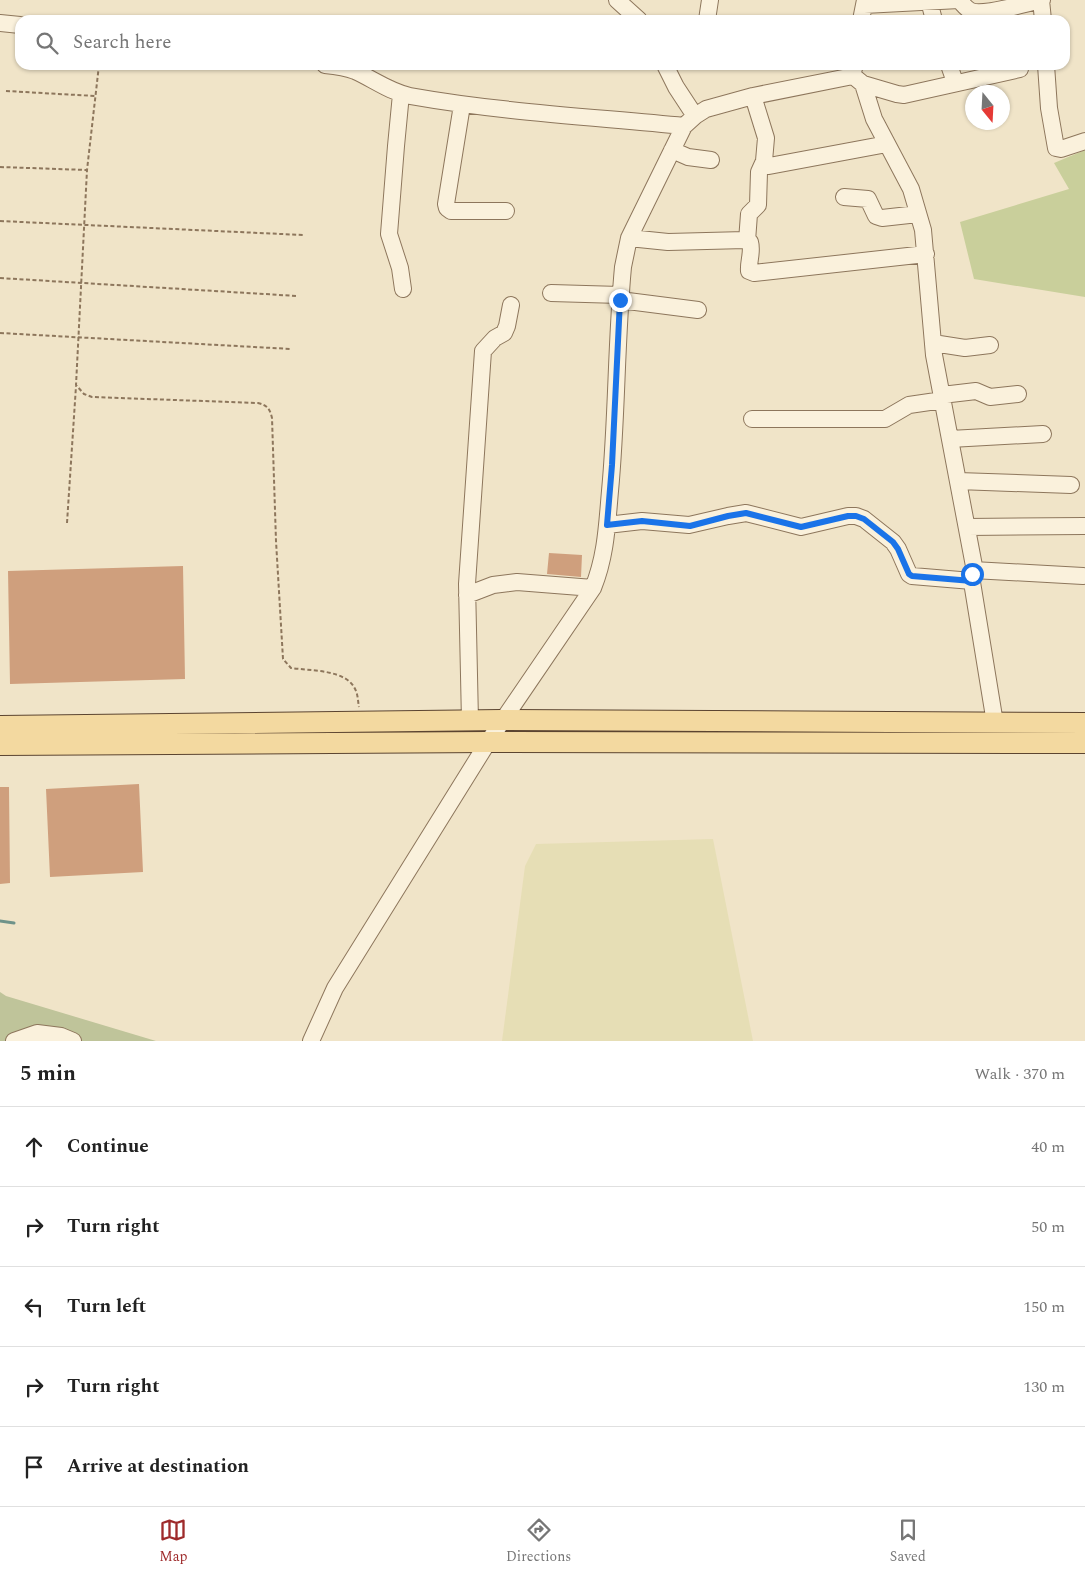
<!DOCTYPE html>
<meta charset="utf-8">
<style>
:root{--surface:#fff;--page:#f2f2f2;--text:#222;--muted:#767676;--line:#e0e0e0;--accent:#9e2a2b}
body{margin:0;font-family:Spectral,serif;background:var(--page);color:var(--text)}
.compass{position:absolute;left:965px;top:85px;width:45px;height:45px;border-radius:50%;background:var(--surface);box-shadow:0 1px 4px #0004;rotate:162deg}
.stop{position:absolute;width:15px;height:15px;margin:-11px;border:4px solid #1a73e8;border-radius:50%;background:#fff}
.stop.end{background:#1a73e8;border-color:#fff;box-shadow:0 1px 5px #0008}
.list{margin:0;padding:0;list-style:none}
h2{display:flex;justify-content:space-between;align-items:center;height:65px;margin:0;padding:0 20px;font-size:21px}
h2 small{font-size:16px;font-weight:400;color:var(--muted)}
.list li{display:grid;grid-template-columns:32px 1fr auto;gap:15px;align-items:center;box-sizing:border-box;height:80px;padding:0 20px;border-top:1px solid var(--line)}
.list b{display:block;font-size:19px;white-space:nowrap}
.list em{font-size:16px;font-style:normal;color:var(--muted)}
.icon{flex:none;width:28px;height:28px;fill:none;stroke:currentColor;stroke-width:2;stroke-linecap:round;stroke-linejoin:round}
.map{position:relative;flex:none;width:1085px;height:1041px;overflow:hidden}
.search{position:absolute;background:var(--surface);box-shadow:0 1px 4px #0004;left:15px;right:15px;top:15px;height:55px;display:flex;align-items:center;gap:12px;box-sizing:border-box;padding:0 18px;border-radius:15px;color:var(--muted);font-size:19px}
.sheet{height:465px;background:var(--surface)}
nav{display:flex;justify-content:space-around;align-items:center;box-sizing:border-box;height:70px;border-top:1px solid var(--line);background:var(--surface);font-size:14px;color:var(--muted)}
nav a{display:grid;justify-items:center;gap:2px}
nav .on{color:var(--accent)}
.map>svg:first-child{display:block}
.farmland{fill:#e6deb5}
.green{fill:#c9cf9b}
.cemetery{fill:#bfc49a}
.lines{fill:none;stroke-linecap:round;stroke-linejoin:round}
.stream{stroke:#6f938a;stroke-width:3}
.building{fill:#cf9f7d}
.minor-casing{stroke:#8d765c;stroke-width:18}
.major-casing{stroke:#5b4430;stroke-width:22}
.path{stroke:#8d765c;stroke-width:2;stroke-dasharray:4 2.5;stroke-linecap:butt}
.minor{stroke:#faf1dc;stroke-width:16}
.major{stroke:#f3d9a0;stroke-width:20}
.route{stroke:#1a73e8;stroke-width:6}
</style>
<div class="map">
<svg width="1085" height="1041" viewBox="0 0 1085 1041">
<rect width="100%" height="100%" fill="#f0e4c8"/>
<!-- farmland -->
<path class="farmland" d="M713,839L753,1041H502L525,866L536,844Z"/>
<!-- green -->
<path class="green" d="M1085,150V297L974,279L960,222L1069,189L1054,163Z"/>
<!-- cemetery -->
<path class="cemetery" d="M0,992L6,996L156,1041H0Z"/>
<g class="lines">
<!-- stream -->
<path class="stream" d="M0,921L14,923"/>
</g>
<!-- building -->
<path class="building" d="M549,553L582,555L581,577L547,574Z
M183,566L185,679L10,684L8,571Z
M139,784L143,872L50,877L46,789Z
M0,787H9L10,883L0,884Z"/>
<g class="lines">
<defs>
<path id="minor" d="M617,0L639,20
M1041,0L1043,20
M929,1L934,20
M864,5L959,0C963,4 966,9 971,11C984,16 1027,3 1042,0
M707,20L710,0
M861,20L865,0
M0,23L20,25
M325,65C335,66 345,67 355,71C373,79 390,92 410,96C500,112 593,117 684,126
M665,65L676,87L695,116
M949,65L955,82
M1046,65L1049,108L1056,148L1061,149L1085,141
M852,75L863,84L874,119L911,189L923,230L934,355L974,566L971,576L995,723
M863,84L897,94L904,95L1020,69
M401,94L396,146L389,234L400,268L403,289
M753,96L766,138L764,161L766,164L769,166L887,144
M462,105L446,204L447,208L451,211H506
M672,150L688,157L711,160
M844,197L868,199L876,216L882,218L918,214
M629,238L668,242L745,240L750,242C753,252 748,262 749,271L754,273L926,254
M747,241L749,214L758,205L759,172L764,161
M551,293L620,295
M620,300L698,310
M933,343L965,348L990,345
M942,395L976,391L990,397L1018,394
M752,419H885L909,405L943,400
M950,439L1043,434
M958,481L1071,485
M607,525L642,521L689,525L728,516L746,513L801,527L848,516H856L864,519L893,542L898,549L909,574L912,576L972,581
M967,527L1084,526
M973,570L1083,576
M467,595L493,585L517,582L593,588
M470,721L467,584L483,351L495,338L504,333L507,326L511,305
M14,1041L37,1033L61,1036L73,1041
M311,1041L335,988L488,742L593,588C606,556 607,525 610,491C617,417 616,342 623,267L629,238L684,126L695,116L706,109L753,96L848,77L852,75L855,65"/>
<path id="major" d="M0,726L501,720L1085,723
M0,745L488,742L1085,743"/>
</defs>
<!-- minor casing -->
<use href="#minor" class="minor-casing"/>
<!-- major casing -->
<use href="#major" class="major-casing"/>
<!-- path -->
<path class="path" d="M99,65L87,170L76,385L84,394L92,397L258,403C267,405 270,409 272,418L276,541L283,659L291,668C311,671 348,669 356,691C358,696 358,702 359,707
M6,91L95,96
M0,167L87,170
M0,221L303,235
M0,278L297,296
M0,333L291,349
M67,523L76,386"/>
<!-- minor -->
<use href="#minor" class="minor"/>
<!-- major -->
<use href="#major" class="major"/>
</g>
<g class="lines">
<!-- route -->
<path class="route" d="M620,300L612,465L607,525L642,521L690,526L728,516L746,513L801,527L848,516H856L864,519L893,542L898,549L909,574L912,576L972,581V574"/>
</g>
</svg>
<svg class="compass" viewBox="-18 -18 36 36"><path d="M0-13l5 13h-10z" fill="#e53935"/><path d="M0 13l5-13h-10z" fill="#767676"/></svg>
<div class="stop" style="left:972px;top:574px"></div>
<div class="stop end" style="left:620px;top:300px"></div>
<div class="search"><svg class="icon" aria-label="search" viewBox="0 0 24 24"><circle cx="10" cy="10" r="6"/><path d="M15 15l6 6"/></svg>Search here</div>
</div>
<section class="sheet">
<h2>5 min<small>Walk · 370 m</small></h2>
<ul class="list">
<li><svg class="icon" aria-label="ahead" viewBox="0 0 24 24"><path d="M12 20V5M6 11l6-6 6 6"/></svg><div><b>Continue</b></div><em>40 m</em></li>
<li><svg class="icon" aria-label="right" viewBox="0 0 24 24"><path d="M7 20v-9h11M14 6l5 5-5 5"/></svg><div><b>Turn right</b></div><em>50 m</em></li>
<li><svg class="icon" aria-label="left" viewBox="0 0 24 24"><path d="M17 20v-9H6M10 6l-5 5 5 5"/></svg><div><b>Turn left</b></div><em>150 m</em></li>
<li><svg class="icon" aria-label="right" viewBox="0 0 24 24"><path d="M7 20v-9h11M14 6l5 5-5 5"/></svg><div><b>Turn right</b></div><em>130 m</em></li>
<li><svg class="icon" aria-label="arrive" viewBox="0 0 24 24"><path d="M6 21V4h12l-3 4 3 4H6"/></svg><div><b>Arrive at destination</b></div></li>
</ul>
</section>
<nav>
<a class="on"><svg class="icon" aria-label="map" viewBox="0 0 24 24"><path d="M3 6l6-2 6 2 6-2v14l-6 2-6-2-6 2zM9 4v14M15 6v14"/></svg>Map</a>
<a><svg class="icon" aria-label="directions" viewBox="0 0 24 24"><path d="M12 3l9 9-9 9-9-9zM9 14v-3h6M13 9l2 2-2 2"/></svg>Directions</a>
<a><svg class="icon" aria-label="saved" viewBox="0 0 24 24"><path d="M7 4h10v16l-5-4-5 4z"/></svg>Saved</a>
</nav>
